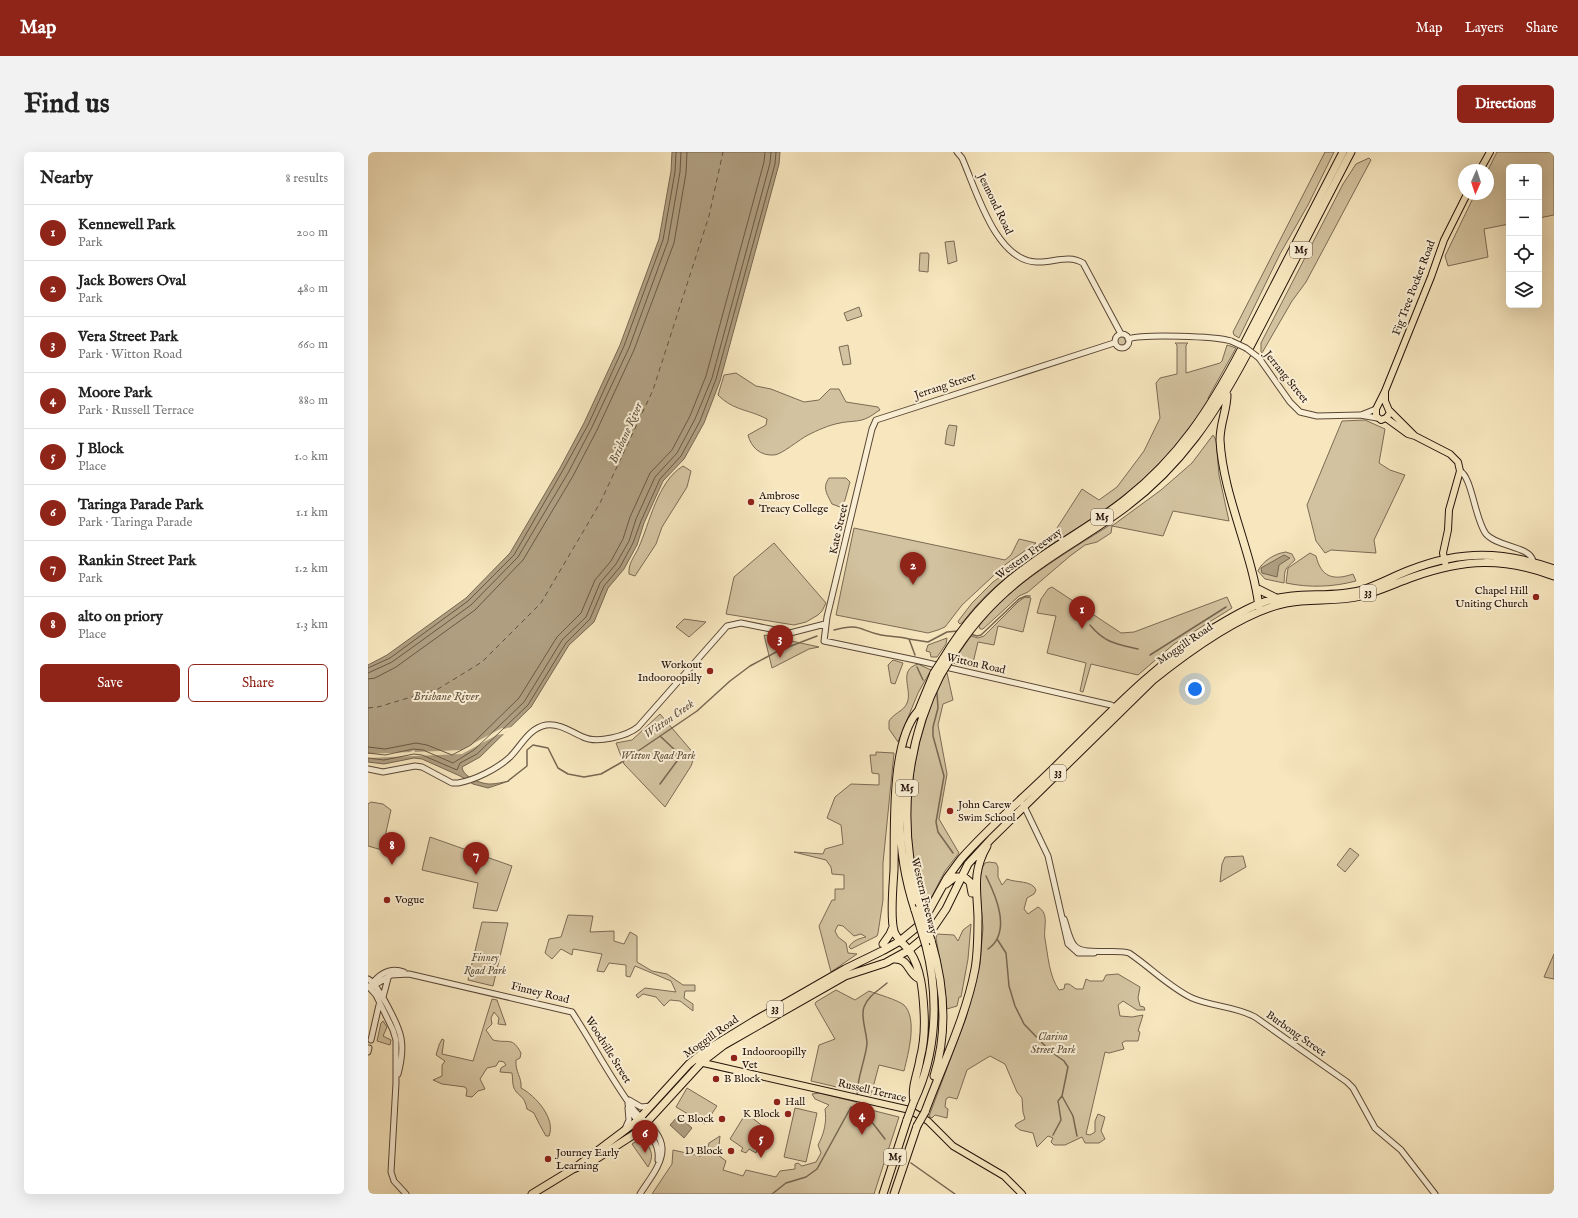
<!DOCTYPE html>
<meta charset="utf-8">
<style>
:root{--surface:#fff;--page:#f2f2f2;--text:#222;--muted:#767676;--line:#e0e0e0;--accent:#8f2418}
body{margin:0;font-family:"IM FELL English",serif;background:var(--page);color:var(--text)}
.controls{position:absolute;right:12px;top:12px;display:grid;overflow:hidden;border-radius:6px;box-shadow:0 4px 16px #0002}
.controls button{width:36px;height:36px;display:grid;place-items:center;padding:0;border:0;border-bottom:1px solid var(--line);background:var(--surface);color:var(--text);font:20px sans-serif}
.compass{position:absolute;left:1090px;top:12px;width:36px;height:36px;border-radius:50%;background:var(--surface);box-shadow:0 4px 16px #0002;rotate:183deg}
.you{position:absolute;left:827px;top:537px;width:14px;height:14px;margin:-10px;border:3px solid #fff;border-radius:50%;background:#1a73e8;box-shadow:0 0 0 6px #1a73e833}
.badge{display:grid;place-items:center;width:26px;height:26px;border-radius:50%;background:var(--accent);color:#fff;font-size:13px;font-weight:700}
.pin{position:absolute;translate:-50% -33px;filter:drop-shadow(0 1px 2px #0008)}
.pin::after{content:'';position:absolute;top:21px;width:14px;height:12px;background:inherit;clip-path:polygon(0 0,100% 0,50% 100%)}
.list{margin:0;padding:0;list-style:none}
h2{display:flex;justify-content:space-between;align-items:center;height:52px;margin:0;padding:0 16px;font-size:17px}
h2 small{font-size:13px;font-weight:400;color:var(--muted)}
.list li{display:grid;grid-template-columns:26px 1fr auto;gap:12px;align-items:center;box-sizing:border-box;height:56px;padding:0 16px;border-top:1px solid var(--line)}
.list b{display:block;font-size:15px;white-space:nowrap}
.list p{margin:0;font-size:13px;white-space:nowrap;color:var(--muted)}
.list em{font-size:13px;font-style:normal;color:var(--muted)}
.actions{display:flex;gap:8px;padding:12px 16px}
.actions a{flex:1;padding:9px 0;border:1px solid var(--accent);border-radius:6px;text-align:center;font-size:14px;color:var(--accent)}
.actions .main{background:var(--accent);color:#fff}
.icon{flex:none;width:22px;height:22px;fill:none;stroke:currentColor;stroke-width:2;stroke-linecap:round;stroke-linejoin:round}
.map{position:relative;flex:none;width:1186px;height:1042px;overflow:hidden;border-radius:6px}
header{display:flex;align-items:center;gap:24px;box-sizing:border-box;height:56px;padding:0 20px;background:var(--accent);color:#fff}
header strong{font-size:19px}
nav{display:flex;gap:22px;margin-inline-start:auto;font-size:14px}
.intro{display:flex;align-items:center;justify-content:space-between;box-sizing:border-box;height:96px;padding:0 24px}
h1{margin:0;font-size:28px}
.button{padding:10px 18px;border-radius:6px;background:var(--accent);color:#fff;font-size:14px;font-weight:700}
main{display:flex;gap:24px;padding:0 24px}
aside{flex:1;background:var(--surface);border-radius:6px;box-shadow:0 4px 16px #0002}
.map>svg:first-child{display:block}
.green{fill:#d3c29f;stroke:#7c6a54}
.water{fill:#af9e80;stroke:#776650}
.pier{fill:#f7e6be}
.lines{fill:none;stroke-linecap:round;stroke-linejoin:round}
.shore{stroke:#6a5844;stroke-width:1}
.stream{stroke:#776650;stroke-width:1.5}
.ferry{stroke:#63513f;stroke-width:1;stroke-dasharray:5 4;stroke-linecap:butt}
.minor-casing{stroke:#594736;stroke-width:7}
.major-casing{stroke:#241209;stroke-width:8}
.highway-casing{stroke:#241209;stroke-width:9}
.minor{stroke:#faefd5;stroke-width:5}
.major{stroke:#f7e6be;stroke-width:6}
.highway{stroke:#f7e6be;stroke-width:7}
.minor-bridge-casing{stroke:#594736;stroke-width:7;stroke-linecap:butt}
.highway-bridge-casing{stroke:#241209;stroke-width:9;stroke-linecap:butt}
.minor-bridge{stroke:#faefd5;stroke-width:5}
.highway-bridge{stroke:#f7e6be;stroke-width:7}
.poi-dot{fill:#8f2418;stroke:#faefd5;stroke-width:1.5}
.labels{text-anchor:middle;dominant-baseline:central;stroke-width:4;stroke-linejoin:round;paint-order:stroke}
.shield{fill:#faefd5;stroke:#645446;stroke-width:1}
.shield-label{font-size:10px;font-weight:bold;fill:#241209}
.street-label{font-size:11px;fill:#241209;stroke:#faefd5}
.poi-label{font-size:11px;fill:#241209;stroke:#faefd5;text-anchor:start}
.park-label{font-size:11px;font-style:italic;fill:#61503e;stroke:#faefd5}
.water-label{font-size:12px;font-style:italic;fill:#63513f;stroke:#faefd5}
</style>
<header>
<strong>Map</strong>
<nav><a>Map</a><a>Layers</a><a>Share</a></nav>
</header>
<div class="intro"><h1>Find us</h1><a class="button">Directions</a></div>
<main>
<aside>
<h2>Nearby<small>8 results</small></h2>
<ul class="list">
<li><span class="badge">1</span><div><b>Kennewell Park</b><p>Park</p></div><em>200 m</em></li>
<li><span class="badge">2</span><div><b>Jack Bowers Oval</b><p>Park</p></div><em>480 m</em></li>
<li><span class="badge">3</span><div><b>Vera Street Park</b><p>Park · Witton Road</p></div><em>660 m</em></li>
<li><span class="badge">4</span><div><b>Moore Park</b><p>Park · Russell Terrace</p></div><em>880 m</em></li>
<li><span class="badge">5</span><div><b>J Block</b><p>Place</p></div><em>1.0 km</em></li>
<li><span class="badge">6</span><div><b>Taringa Parade Park</b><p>Park · Taringa Parade</p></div><em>1.1 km</em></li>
<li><span class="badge">7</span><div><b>Rankin Street Park</b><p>Park</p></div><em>1.2 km</em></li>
<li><span class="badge">8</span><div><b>alto on priory</b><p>Place</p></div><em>1.3 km</em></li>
</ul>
<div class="actions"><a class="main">Save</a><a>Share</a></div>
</aside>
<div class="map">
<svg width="1186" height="1042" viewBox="0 0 1186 1042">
<rect width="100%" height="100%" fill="#f7e6be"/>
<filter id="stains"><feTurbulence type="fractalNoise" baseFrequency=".005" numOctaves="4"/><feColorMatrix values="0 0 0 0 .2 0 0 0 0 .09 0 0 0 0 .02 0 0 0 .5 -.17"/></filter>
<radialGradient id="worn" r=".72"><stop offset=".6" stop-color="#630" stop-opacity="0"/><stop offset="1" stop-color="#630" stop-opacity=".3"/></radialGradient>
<!-- green -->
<path class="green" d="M957,0H966L940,53L912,102L871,186L866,183L865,180Z
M1129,0H1186V63L1171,66V15H1141V72L1116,77L1120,105L1080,114L1077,104L1107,42H1120V18Z
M1001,6L1003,8L938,130L924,149L894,201L893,200V191L975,32L988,12Z
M586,89L589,109L580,112L577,90Z
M552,101H560L561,103L560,120L551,119Z
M491,155L494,164L479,169L476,161Z
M748.5 189a4.5 4.5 0 1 1 9 0a4.5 4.5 0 1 1-9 0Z
M807,191H820L818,193V221L852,211L854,209L859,193L868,196L840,246L841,248C833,259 826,270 818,280C801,303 779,325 756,343C703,385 636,414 595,470L592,472L590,470L591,468L604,451L625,430L694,382L689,376L714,337L731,348L749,335L776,299L792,266L788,231L792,226L809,222V193Z
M480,193L483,212L475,213L471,195Z
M368,221L388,234L403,237L436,250L451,248L462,237H471L478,250L510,255L512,258C508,260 504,264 499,266C492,270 480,269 472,271C461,273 450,278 440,283C432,287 413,303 406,303C392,304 383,295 380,283L398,273L399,267C380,257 366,259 350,243L356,223Z
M997,268L1017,277L1011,311L1022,318L1037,323L1006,388L1008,401L963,398L957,401L948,389L939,353L974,269Z
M581,273L589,274L586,294L577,292L579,278Z
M845,283L848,288L851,323L861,369L805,359L795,384L744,374L743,381L729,390L717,393L702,404L660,440L651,444L615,477H612L611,474C639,435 701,399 742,373L744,374L793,338L824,311Z
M315,314L323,319L319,335L294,375L288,392L267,424L261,422C260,412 266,405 270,397C282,371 289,330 315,314Z
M461,326H478L482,330L477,348L472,355L464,352C459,342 454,336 461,326Z
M486,376L637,408L643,403L651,387L668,391L638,412L594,453L577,475L570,478L560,481L468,463Z
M406,391L458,451L454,459L450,463L438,470L426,473L358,462L366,425Z
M918,400L924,402L927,408C916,418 917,416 916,431L897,427L890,419C894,409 908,401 918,400Z
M942,401L948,404C953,425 965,429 985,422L988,429C965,435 942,436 918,431L920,416Z
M684,435L753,481L766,480L859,445L864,456L806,492L770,523L723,512L715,540L712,539L718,511L679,501L688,464L669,461L673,447L680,437Z
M657,445L663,446L655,480L630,474L626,493L610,490L604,515L584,511L603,484L610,486L616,484L650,450Z
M316,467L338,470L321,485L308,475Z
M396,483L451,495L441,497L404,516Z
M579,486L578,492L569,505H563L562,500L558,499L560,493Z
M525,508L535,511L527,532L523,531L520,513Z
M550,512L563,518L550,541L530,590L521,577V569C526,561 536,559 539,551C545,538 529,518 550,512Z
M579,521L585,548L575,552L570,573L579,622L571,667L591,701L577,719L563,746L559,747L553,744C535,680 540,618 562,556C565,546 570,527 579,521Z
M292,562L327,603L323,614L297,655L256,612L248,591L264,588Z
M508,600L526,601L515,711V748L510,781L509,784L483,797L481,795C484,789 492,786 498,785L493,782L486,784L475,774L470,773L467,779L470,785L478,791L480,801L489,802L463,820L451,774L464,748H467V737H476V723L464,722L463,715L458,708L426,700L455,702L457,697L475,692L473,673L459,666L467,645L483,632L511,633V622L504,621L502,603H508Z
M3,650L15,652L23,658L14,698L0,694V652Z
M62,685L144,714L129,759L105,756L110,731L54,718Z
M982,696L991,703L977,720L969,713Z
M875,704L878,715L852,730L854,712L857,705Z
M621,710L628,711L630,715V725L634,733L639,727C648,731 664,728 668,738L666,742L659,746L656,757L660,762L670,755C682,762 675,776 677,787C680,803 681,824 691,838L696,837L697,832H701L708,837H715L718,827L722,829H735L738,823L750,822L772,835L770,846L772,854L776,855L777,858H769L755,849L750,853L752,864L764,865L775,863L770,879L772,880L770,889H757L754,891L756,897L741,901L737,900L718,982L722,983L727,980V969L730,962L737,965L733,979L737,987L731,991H717L714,985L697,993H686L683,990L685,986L680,984L669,995L665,981L652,978L647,974L648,972L657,967L655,960L654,946L649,940L637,912L622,904L599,918L589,947L581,945L578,947L577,955L580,957L579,966L567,963L564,966L561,964L598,866L612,812L615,776L611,729L613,718L617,711Z
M200,763L225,764L222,780L246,779V789L256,792L262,780L269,784V810L284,819L299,822L315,833H327V839H317L316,846L325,852V859L312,849L302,848L296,854L288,845L275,842L270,846L268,843L277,836L308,840L303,829L267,814L262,825L258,824V813L241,811L236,820L229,819L234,802L205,797L204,803L193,797L184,807L177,801L181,787L193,785Z
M114,770L140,771L125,834L100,828Z
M603,772L600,807L593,845H591L589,854L579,857L576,831L568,786L569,782L586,783L590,789L595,778Z
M1186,802V827L1176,825Z
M468,838L487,848L501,839C509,842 530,848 536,853C550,867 540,902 536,919L511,913L503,943L443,929L451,893L467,887L447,852L448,850Z
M124,847L129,848L138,873L130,872L131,866L126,860L123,866L124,872L118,878L125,888C141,892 144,884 153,901L152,906L148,908C147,920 154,925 153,936C168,944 188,967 181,984H178C176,981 167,964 166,961L159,957C156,942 150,945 146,936C144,931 145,927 144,921L132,920L133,916L138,913L136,910L131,909L128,914L119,916L112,927L117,937L110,939L104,945L98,944L99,938L97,935L74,932L65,928L74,924V913L77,909L68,903L71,893L74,887L76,888L74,902L105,909Z
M15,869L19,875L15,884L23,888L22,893L9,889L13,871Z
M319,936L349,954L337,972L308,955Z
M451,941L488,950L491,955L531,965L506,1042H284L304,1012L305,998L332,1004L338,1002L341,991L352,984L350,1003L358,1009L355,1018L375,1024L378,1018L408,1025L412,1019L427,1017V1012L430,1011L434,1014L448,1010L453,1001L450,993C456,982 459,970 457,957L461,953L447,947L444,942Z
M427,956L449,961L438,1010L416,1005Z
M378,961L397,976L388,1001L381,997L378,1001L373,999L375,996L362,987Z
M277,989C284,999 286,1004 280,1015L264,992L267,990Z"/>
<!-- water -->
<path class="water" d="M304,0H412L411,12L352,229L336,271L316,307L295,329L276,371L269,393L256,417L240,436L226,470L201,493L163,555L112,605L94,615C95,625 113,632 122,632C129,632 135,630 141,629L120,636L105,632L92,624L54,607L46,606L16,612L0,610V513L19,503L98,446L142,401L192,316L216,271L252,193L291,87L303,19Z
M916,403L922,406L911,413L909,425L894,421L893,416Z
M310,964L324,976L316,986L302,973Z"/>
<!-- pier -->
<path class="pier" d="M147,574L137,581V583L135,582L129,583L94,602L0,606V602L42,600L46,598L47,600L93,598L134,576L136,577Z"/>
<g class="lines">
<!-- shore -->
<path class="shore" d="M0,516L22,506L100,449L146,403L195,318L220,273L256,194L295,88L307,20L308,0
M0,521L24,510L103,453L150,405L200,321L224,275L261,196L300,89L312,20L313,0
M0,527L7,526L28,515L107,458L155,408L205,324L229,278L266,198L306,91L318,21L319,0
M0,595L17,597L48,591L59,593L84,603L103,593L151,546L189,485L213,461L227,428L243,409L255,387L262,365L282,321L304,298L322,264L338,224L396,10L397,0
M0,601L17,603L45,597L55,598L85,611L106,598L156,550L194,488L218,465L232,431L248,412L261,389L268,367L287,325L309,301L327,267L344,226L402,11L403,0
M0,606L16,608L46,602L54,603L89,618L92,611L109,602L160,553L198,491L222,467L236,434L252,415L265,391L273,369L292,327L313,304L332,269L348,227L407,12L408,0"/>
<!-- stream -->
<path class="stream" d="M722,473C737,491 748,492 770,497
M466,478C493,471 490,478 513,483C523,485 531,484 541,487L547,503
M602,482L609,484L613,483L651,447L658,444H662
M541,487L560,490L579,480L590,479
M782,503L858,455
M549,515L555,528
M569,541L570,556L565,575V584L576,624L568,670L570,680L585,701
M140,629L159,614V598L165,593L180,596L190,616L200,622L216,625L233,622L254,610L329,559L362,529L382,514L410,499L449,484
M292,632L309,609L308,599L292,584
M618,724C628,744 644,780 620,797
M629,787L638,801L641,834L647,854L656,872L682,899L696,909L700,915L694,944L705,964L709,984
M489,943C489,926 497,909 499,892C499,880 492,865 496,855C500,844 511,838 519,831
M685,983L693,968L690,949L694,944
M543,1011L587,1042
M404,1042L418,1031L438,1025L449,1017L483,955L500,965L517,987"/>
<!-- ferry -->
<path class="ferry" d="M0,556L10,555L70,537L114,510L173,451L232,351L285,238L341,64L355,0"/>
<defs>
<path id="minor" d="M589,0L594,6C608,37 627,108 668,110C685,111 700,102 715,111L753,182
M747 189a7 7 0 1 1 14 0a7 7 0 1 1-14 0Z
M760,187C775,182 847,184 863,189
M746,191L508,268L504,277L459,465L456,489L547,508L743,553L750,557
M891,206L922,250L932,260L949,264L992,263L1009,266
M993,263L1008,257
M1092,319C1104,325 1107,368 1118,382C1129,395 1162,394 1165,409
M0,617L15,620L47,614L54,615L84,631H90C107,628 129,617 142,605C153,594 161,576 178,573C192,571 203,580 215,585C229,592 259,584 270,575L359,474L373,471L422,481L457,472
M655,652L680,704L700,792L710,801H726
M696,767C699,775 701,787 706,793C715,805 747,796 761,801C782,815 801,835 824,846C845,855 867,854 887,865L979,930L985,936L1007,976L1033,998L1067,1042
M0,827C10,832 31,874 33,886C35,897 33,911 30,922
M3,833C12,821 22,815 36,820
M0,834L8,843L25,878L28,888V931L23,1020L26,1029L38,1042
M2,836L23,823L41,822L204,860C225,892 243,927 266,958C276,970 293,979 294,996C295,1012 280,1029 272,1042
M15,845L20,826
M3,888L11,853
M0,900L1,896
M261,948L273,955L283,954
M260,952C266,974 293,982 290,1008
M257,977L261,968L260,956
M265,983H274L285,988"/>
<path id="major" d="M1112,18L1122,0
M1017,239V249L1022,261L1018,266L1013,268L1008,264V257L1017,239L1063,125L1076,88L1099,42
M1022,259L1047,284
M1018,266L1040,282L1047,284L1082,302L1090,310L1092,319L1081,358L1080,378L1075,401L1077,411
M331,910L542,958L560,969L585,994L636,1024L654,1042"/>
<path id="highway" d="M876,192L975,0
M882,195L983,0
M859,243C859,258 852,271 852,288C855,344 884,399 891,455
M888,436L908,446
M575,507C597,470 625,439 660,414C692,390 727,372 758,347C811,305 842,257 873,198
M581,509C600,477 624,450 653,427C686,400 724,381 758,355C814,313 847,262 879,202
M549,562L566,521
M539,599C528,652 530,707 547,758
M578,732L587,725H596L602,730L604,741
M551,751C530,675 536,595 572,524
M558,764L579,726L593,707C623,673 659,643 691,611C740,563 785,514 844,477C861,467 878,456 896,450C928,438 962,447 994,438C1010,433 1026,424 1042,418C1093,398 1135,399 1186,417
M563,779L578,757L600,712L623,687L785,528C820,500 874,460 918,451C943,446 969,450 993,444C1011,439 1028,431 1045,425C1096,407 1135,405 1186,424
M563,788C576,832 580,880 566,924
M515,792L522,782L525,775
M516,798L532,789L549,775
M527,807C541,807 540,821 550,826
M519,810L541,798L553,788
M546,949C543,935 550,921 552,907C556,892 557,875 556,859C555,841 553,816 542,800C538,793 528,787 526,779C522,765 525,734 526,718C527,677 522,590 550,559
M546,949C569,901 571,844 558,794
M557,960C574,914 598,865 607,817C610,800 610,782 610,765C609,737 604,720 619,694
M208,1015L269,969L321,912L337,899L386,869L477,817L514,799
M164,1042L205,1017L228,1007L265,983L279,970L334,910L356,893L477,824L517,811
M515,1042L539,968
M526,1042L549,974"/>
</defs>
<!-- minor casing -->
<use href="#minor" class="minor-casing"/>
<!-- major casing -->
<use href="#major" class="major-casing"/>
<!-- highway casing -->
<use href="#highway" class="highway-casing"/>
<!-- minor -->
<use href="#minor" class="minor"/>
<!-- major -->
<use href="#major" class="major"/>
<!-- highway -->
<use href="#highway" class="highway"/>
<defs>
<path id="minor-bridge" d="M863,189L878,196L891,206"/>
<path id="highway-bridge" d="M566,521L575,507
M572,524L581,509
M551,751L563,788
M547,758L558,794
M539,968L546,949
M549,974L557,960"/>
</defs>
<!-- minor-bridge casing -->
<use href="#minor-bridge" class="minor-bridge-casing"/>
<!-- highway-bridge casing -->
<use href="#highway-bridge" class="highway-bridge-casing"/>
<!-- minor-bridge -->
<use href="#minor-bridge" class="minor-bridge"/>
<!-- highway-bridge -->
<use href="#highway-bridge" class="highway-bridge"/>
</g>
<!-- markers -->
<g class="poi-dot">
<circle cx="383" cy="350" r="4"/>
<circle cx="1168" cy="445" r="4"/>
<circle cx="342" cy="519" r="4"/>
<circle cx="582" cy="659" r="4"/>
<circle cx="19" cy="748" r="4"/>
<circle cx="366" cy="906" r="4"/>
<circle cx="348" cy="927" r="4"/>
<circle cx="409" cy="950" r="4"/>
<circle cx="420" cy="962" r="4"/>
<circle cx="354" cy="967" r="4"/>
<circle cx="363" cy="999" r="4"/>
<circle cx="180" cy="1007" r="4"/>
</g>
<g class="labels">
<!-- shield labels -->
<g class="shield">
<rect x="922" y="90" width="22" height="16" rx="3"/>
<rect x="723" y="357" width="22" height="16" rx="3"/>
<rect x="992" y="433" width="16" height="16" rx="3"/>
<rect x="682" y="613" width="16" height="16" rx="3"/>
<rect x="528" y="628" width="22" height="16" rx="3"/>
<rect x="399" y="849" width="16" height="16" rx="3"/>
<rect x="516" y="997" width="22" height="16" rx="3"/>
</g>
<g class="shield-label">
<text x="933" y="98">M5</text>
<text x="734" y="365">M5</text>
<text x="1000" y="441">33</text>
<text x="690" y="621">33</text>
<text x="539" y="636">M5</text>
<text x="407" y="857">33</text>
<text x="527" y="1005">M5</text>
</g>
<!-- street labels -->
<g class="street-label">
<text transform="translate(627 52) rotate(64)">Jesmond Road</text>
<text transform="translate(1046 136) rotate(-69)">Fig Tree Pocket Road</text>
<text transform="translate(918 225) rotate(51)">Jerrang Street</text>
<text transform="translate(577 234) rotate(-18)">Jerrang Street</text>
<text transform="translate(471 377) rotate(-77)">Kate Street</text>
<text transform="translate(661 402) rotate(-36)">Western Freeway</text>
<text transform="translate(817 492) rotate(-34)">Moggill Road</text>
<text transform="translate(608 512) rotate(13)">Witton Road</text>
<text transform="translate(556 744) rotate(76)">Western Freeway</text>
<text transform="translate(172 841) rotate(14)">Finney Road</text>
<text transform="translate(928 882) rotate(35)">Burbong Street</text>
<text transform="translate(343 885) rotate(-35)">Moggill Road</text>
<text transform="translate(240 898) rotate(58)">Woodville Street</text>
<text transform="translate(504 939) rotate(13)">Russell Terrace</text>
</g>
<!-- poi labels -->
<g class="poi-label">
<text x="391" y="344">Ambrose<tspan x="391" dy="13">Treacy College</tspan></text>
<text x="1160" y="439" text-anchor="end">Chapel Hill<tspan x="1160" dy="13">Uniting Church</tspan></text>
<text x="334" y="513" text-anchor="end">Workout<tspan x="334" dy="13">Indooroopilly</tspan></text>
<text x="590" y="653">John Carew<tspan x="590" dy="13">Swim School</tspan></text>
<text x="27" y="748">Vogue</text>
<text x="374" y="900">Indooroopilly<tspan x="374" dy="13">Vet</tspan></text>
<text x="356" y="927">B Block</text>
<text x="417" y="950">Hall</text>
<text x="412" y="962" text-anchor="end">K Block</text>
<text x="346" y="967" text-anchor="end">C Block</text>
<text x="355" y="999" text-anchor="end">D Block</text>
<text x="188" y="1001">Journey Early<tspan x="188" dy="13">Learning</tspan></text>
</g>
<!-- park labels -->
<g class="park-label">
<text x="290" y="604">Witton Road Park</text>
<text x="117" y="806">Finney<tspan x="117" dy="13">Road Park</tspan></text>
<text x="685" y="885">Clarina<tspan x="685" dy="13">Street Park</tspan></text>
</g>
<!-- water labels -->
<g class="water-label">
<text transform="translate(258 281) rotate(-66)">Brisbane River</text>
<text x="78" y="544">Brisbane River</text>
<text transform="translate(301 567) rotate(-35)">Witton Creek</text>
</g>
</g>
<rect width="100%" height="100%" filter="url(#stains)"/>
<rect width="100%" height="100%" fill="url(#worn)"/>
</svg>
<div class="controls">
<button>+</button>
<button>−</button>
<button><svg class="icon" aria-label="locate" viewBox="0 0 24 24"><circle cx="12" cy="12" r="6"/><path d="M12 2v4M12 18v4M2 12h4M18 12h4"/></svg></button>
<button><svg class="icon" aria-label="layers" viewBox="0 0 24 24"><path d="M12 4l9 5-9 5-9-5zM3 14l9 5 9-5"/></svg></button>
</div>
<svg class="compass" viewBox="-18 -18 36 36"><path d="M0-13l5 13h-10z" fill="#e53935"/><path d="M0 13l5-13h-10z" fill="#767676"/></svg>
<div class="you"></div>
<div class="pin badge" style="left:714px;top:477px">1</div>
<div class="pin badge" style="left:545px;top:433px">2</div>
<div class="pin badge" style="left:412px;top:506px">3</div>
<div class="pin badge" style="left:494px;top:983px">4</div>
<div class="pin badge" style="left:393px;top:1006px">5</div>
<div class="pin badge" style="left:277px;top:1001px">6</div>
<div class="pin badge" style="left:108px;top:723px">7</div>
<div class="pin badge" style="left:24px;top:713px">8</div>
</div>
</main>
